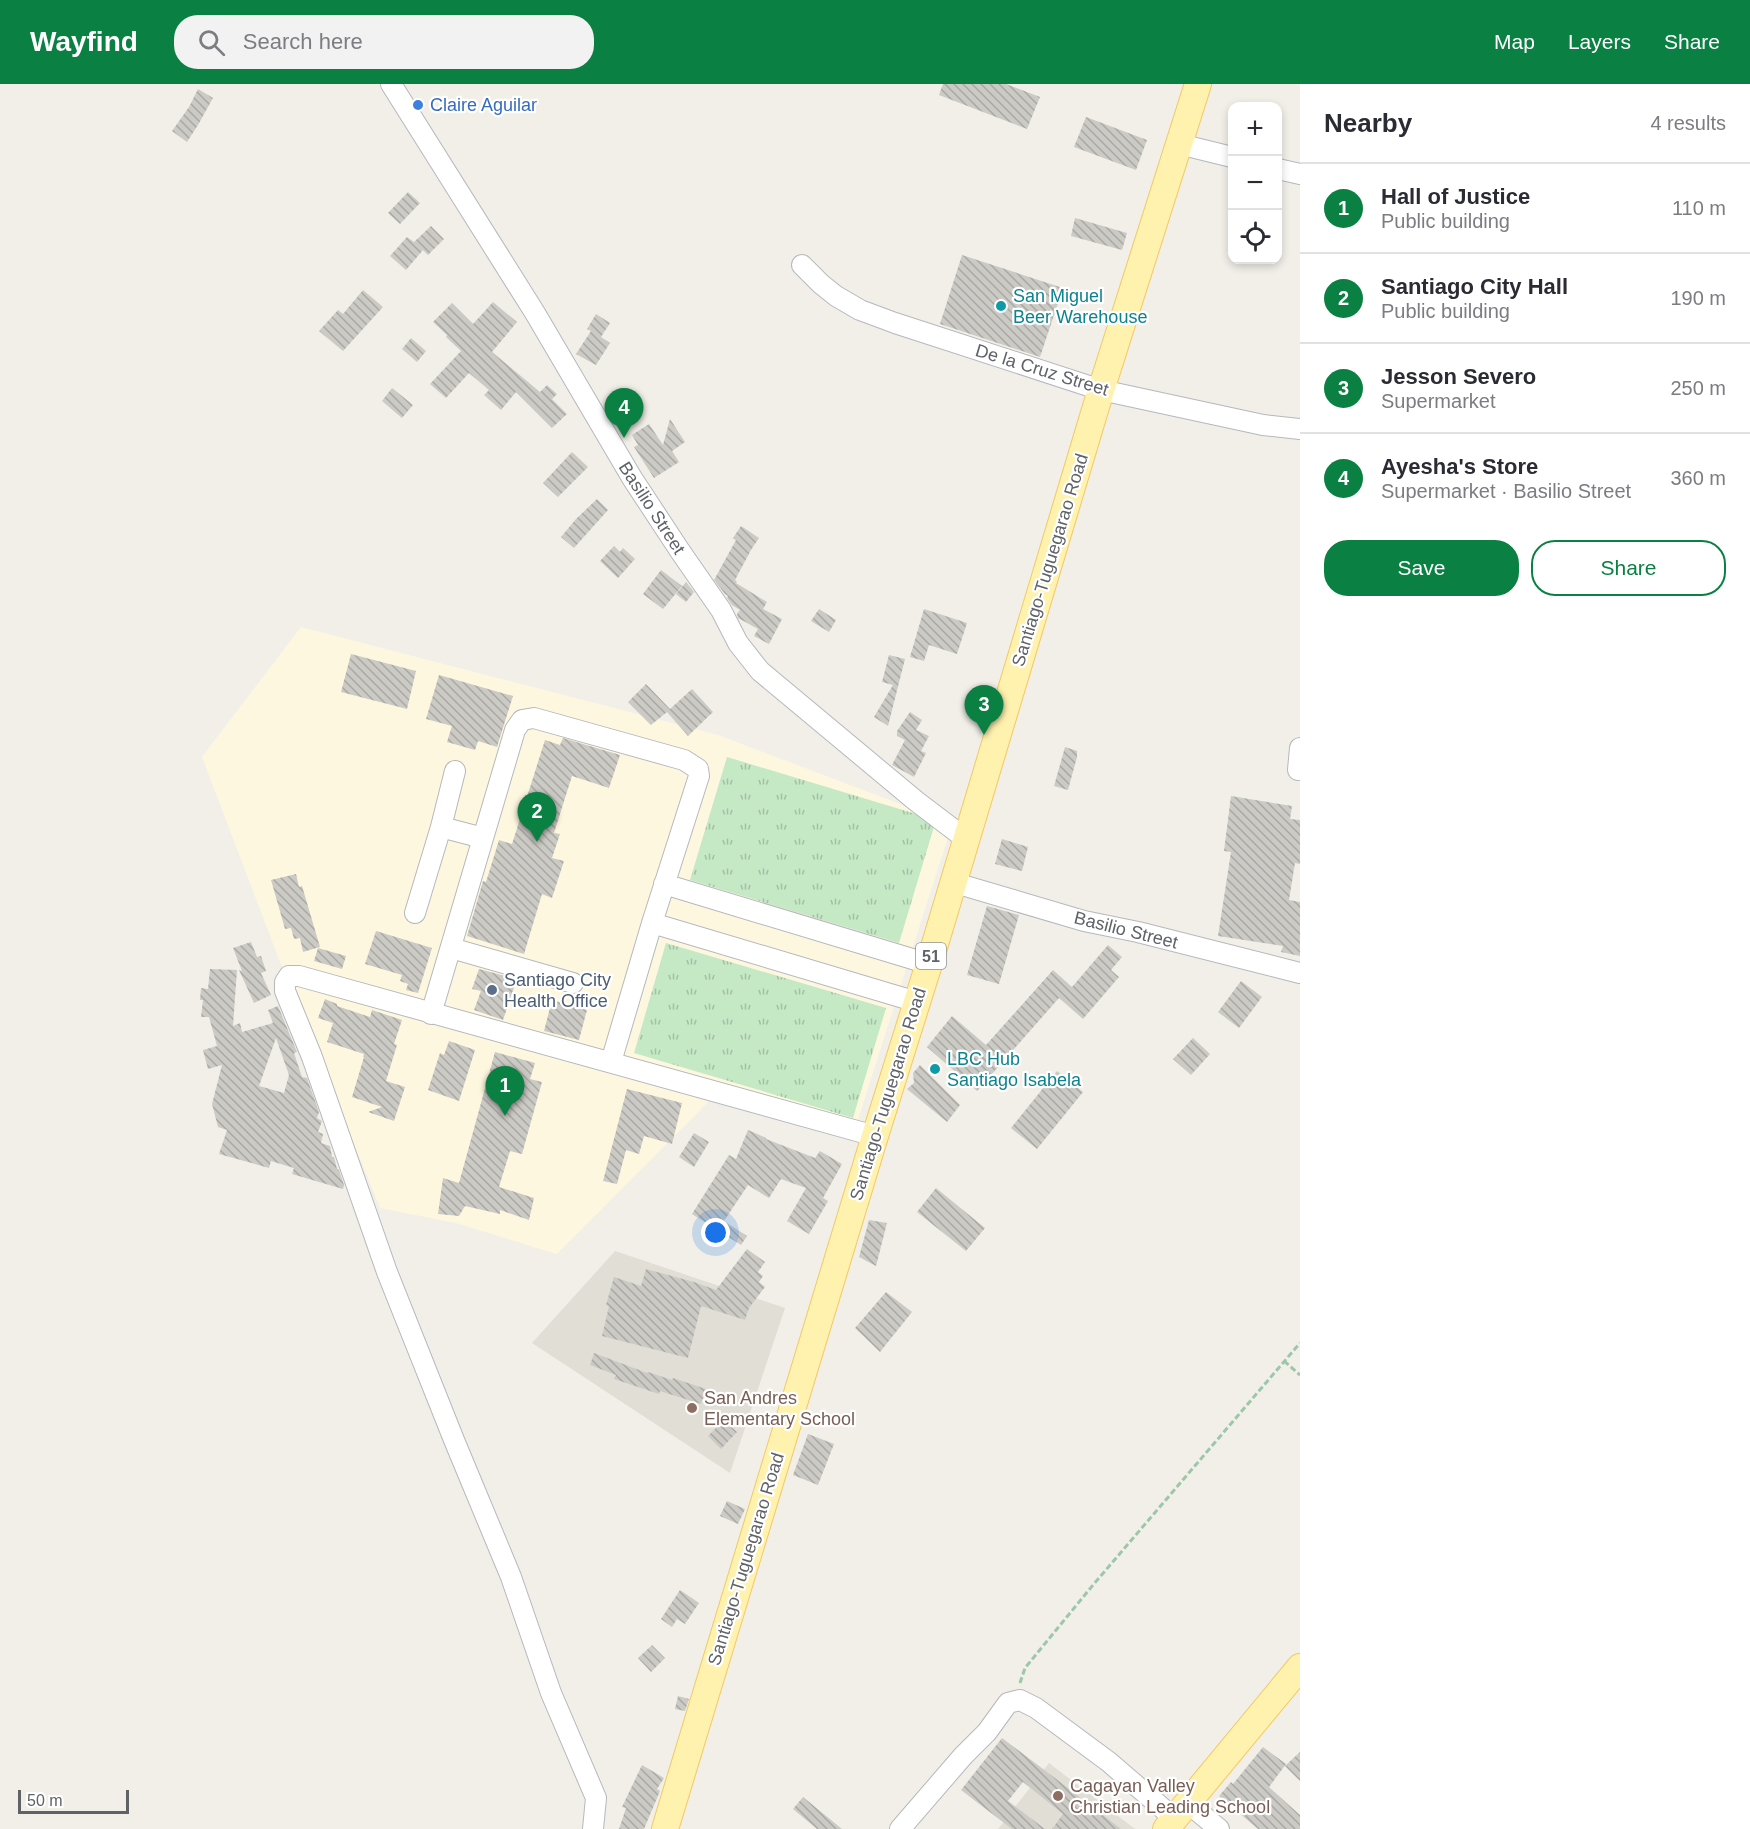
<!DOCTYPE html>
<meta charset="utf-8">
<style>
:root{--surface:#fff;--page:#f2f2f3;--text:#2b2b33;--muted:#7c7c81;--line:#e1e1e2;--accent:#0b8043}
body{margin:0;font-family:Arial,sans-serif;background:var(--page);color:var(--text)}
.controls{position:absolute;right:18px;top:18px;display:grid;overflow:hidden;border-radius:12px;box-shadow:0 3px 9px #0003}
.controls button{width:54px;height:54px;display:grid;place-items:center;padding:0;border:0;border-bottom:2px solid var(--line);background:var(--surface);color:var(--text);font:30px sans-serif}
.scale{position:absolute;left:18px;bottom:15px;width:111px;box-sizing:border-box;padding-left:6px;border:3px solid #5f6368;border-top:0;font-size:16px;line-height:21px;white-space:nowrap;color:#5f6368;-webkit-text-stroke:4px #fff;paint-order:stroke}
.you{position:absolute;left:716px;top:1149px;width:21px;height:21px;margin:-15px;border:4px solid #fff;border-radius:50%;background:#1a73e8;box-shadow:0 0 0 9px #1a73e833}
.badge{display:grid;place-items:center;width:39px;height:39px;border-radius:50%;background:var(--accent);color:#fff;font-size:20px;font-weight:700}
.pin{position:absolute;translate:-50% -50px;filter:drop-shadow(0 2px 3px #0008)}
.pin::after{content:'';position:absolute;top:32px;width:21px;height:18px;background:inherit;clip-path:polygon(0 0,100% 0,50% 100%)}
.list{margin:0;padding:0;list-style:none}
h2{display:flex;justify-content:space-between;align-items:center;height:78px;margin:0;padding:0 24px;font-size:26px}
h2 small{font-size:20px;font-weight:400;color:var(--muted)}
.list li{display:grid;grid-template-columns:39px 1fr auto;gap:18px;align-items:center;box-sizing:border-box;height:90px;padding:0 24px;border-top:2px solid var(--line)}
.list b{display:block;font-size:22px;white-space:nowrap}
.list p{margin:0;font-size:20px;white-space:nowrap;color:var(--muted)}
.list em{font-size:20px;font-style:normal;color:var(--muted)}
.actions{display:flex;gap:12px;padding:18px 24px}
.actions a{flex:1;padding:14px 0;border:2px solid var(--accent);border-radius:24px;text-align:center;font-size:21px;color:var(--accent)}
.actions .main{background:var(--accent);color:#fff}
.icon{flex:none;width:33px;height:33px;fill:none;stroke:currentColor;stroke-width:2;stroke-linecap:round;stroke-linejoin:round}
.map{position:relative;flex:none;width:1300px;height:1745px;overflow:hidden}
header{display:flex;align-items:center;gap:36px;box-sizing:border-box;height:84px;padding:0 30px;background:var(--accent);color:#fff}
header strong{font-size:28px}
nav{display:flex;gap:33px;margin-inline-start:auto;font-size:21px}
.search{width:420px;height:54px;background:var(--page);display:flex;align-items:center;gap:15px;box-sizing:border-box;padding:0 21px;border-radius:24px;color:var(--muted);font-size:22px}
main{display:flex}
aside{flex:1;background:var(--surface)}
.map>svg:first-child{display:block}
.commercial{fill:#fef7e0}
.education{fill:#e1ded6}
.grass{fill:url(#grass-tufts)}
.building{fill:url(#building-back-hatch);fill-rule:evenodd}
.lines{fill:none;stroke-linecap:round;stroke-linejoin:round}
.minor-casing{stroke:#b5b8bc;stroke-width:22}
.major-casing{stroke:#f2c960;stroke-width:28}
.path{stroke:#9cc7a9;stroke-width:3;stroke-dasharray:6 3;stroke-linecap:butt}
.minor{stroke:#fff;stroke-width:20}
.major{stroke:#fff2af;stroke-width:26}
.shop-dot{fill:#3f7fe0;stroke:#fff;stroke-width:2}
.culture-dot{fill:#0f9aa8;stroke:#fff;stroke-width:2}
.service-dot{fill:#5c6f8a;stroke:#fff;stroke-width:2}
.education-dot{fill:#8d6e63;stroke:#fff;stroke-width:2}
.labels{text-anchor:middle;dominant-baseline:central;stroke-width:4.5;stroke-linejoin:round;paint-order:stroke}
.shield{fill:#fff;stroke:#8f9295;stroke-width:1.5}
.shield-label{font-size:16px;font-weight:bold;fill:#5f6368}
.shop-label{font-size:18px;fill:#366cbe;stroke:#fff;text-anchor:start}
.culture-label{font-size:18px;fill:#0d838f;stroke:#fff;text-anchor:start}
.street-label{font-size:18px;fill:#5f6368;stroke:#fff}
.service-label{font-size:18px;fill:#4e5e75;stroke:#fff;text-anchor:start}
.education-label{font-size:18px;fill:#785e54;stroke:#fff;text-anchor:start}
</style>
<header>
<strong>Wayfind</strong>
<div class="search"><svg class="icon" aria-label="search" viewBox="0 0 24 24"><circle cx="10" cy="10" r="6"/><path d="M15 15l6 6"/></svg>Search here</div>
<nav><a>Map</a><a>Layers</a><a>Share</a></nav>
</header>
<main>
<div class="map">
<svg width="1300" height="1745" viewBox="0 0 1300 1745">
<defs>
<pattern id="grass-tufts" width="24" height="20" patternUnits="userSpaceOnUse" patternTransform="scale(1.5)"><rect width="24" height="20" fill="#c5e8c5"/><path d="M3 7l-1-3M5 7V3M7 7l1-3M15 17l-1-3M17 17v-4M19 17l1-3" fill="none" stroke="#a3c0a4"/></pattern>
<pattern id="building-back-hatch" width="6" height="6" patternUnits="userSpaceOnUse" patternTransform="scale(1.5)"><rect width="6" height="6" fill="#cccac5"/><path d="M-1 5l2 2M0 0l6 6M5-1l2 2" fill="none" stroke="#a9a8a4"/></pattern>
</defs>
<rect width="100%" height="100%" fill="#f1efe8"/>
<!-- commercial -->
<path class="commercial" d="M301,543L718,651L937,734L948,753L854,1048L717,1009L557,1170L456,1139L380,1124L277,870L202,673Z"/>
<!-- education -->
<path class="education" d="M615,1167L785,1224L730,1389L532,1259Z
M1049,1679L1135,1745H998Z"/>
<!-- grass -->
<path class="grass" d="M727,673L936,736L899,859L690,796Z
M666,859L886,924L853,1034L634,969Z"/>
<!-- building -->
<path class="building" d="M943,0H1006L1040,13L1027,45L939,11Z
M198,5L213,14L198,41L187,58L172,47L189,23Z
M1086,33L1147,56L1136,86L1074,63Z
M408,108L420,119L400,140L388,129Z
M1075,134L1127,149L1122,166L1071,152Z
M431,142L444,155L428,171L423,166L406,186L390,172L407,153L414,158Z
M962,171L1063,204L1040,273L940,240Z
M363,206L383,223L343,267L319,247L338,226L343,230Z
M493,218L517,238L492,268L540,308L547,301L557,310L552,315L567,330L552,344L516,308L501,326L484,311L489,306L469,289L446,314L430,300L461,267L446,253L447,251L433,238L452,219L473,240Z
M596,230L610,239L601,253L610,259L596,281L576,270L591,247L587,245Z
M411,254L426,267L417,278L402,265Z
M392,304L413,321L402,334L382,317Z
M670,335L685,358L672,367L679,378L654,394L634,363L638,361L632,351L649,340L663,361Z
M572,368L588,383L558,413L543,399Z
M597,415L608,426L574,464L561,453L576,435Z
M741,442L759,454L751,466L735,496L737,498L736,499L767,518L763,525L782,535L769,560L754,552L758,545L738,534L737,530L740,526L732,521L727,514L728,512L725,510L714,496L736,456L733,454Z
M614,462L620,468L623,464L635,475L618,494L600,477Z
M661,486L682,502L663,525L643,510Z
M686,498L694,508L686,518L676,510Z
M819,525L836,536L829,548L811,537Z
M924,525L967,539L957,570L929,561L924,577L910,573Z
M351,570L416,587L407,625L341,608Z
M889,571L905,575L888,642L874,633L893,601L882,598Z
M439,591L513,612L497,663L478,657L475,666L447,658L452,642L426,635Z
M646,600L670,625L692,605L713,628L688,652L667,628L651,641L628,618Z
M910,628L922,636L916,646L929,652L921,667L926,669L914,693L892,681L905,656L897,652V647Z
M563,654L620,671L609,704L572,692L554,749L560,750L552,774L564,777L552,814L542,810L524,870L467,852L483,797L486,798L499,756L512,760L545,656L560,661Z
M1065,663L1077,667V673L1068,706L1054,702Z
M1231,712L1292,722L1290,735L1300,736V780L1295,779L1289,816L1300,818V872L1281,868L1283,862L1218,852L1231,768L1224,767Z
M1002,755L1028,763L1022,787L995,780Z
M296,790L299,803L302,802L320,863L303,868L300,854L294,855L291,844L285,845L271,796Z
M987,822L1019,831L999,900L967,891Z
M376,847L432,864L418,909L406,906L408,900L400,897L402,891L365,880Z
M251,858L257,873L261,872L266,887L261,889L271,911L254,919L239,886L242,887L233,864Z
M1108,861L1122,873L1111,886L1119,893L1083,935L1059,914L977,1007L927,963L952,932L986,961L1053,886L1072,903Z
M318,864L346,872L342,885L314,877Z
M210,885L237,886L233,942L240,939L242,948L273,939L268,926L278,922L297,968L294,969L302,993L307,994L319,1028L317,1034L322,1037L318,1048L323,1050L321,1059L330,1062L332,1073H334L337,1085L339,1086L344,1101L343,1105L292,1090L294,1084L271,1077L269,1084L219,1070L227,1046L218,1043L212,1020L222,981L208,985L203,966L217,962L209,933H201L203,916H200L201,904L208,905ZM276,954L289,991L284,1009L259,1002Z
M479,885L517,895L503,936L474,926L481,907L472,905Z
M1241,897L1262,913L1239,944L1218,928Z
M325,915L337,920V922L370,933L372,926L402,936L394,960L397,961L386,997L405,1003L394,1037L368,1028L382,1023L352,1013L364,973H363L364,970L327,958L333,939L318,934Z
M552,916L587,926L579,956L544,947Z
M1193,954L1210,970L1191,991L1173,975Z
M449,957L475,966L459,1017L428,1006L440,969L444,971Z
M495,968L535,979L530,995L542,998L522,1070L510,1067L499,1103L534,1114L529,1136L500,1126V1130L465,1122L459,1132L438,1130L443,1094L459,1099Z
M920,981L960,1021L947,1038L907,1005L914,999L913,989Z
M1057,987L1083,1008L1037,1065L1011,1044Z
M627,1005L682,1019L672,1060L644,1052L639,1070L626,1066L617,1100L603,1097Z
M748,1046L766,1054V1055L815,1074L820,1067L842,1080L823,1114L828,1117L809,1150L787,1137L806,1104L781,1095L769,1114L748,1101L724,1137L747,1152L741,1161L692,1130L729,1071L736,1075Z
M694,1049L709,1058L694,1083L679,1073Z
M936,1104L985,1144L966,1167L917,1128Z
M869,1136L887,1139L876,1182L859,1173Z
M747,1165L765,1178L758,1188L763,1192L759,1198L765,1203L749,1224L745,1236L701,1222L688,1274L602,1252L609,1222L606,1221L614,1193L641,1202L646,1185L694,1198L716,1206Z
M886,1208L912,1228L880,1268L855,1244Z
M594,1269L647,1289L648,1288L672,1296L673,1294L706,1305L701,1320L660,1307L659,1310L614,1295L616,1291L590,1281Z
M724,1336L737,1348L721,1365L708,1352Z
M808,1350L834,1360L818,1401L793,1391Z
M727,1417L745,1425L738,1440L720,1432Z
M680,1506L699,1519L685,1540L677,1535L672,1543L661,1535Z
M652,1561L665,1574L651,1588L638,1574Z
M678,1612L689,1615L685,1627L675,1625Z
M1002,1654L1051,1691L1121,1745H1052L1063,1730L1023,1698L1008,1717L1045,1745H1012L961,1706Z
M1263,1663L1286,1680L1269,1703L1300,1731V1745H1258L1219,1712L1231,1698L1233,1700Z
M1300,1668V1697L1285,1682Z
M642,1681L664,1694L657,1705L660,1707L644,1745H619L626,1724L622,1723Z
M803,1713L842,1745H817L793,1725Z"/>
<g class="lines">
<defs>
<path id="minor" d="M391,0L535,229L632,394L680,467L721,526L738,559L760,587L916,717L966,755
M1179,60L1232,73
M1278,85L1300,90
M802,181L821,200L836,212L860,226L895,239L1101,306L1263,341L1300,345
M1298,686L1300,664
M441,743L455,687
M952,798L1084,837L1138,848L1300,889
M664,800L929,880
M415,829L441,743L483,754
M652,839L917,918
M451,864L573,899
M431,930L515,646L522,636L534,634L684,676L698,685L699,692L652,839L611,978
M1188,1719L1219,1745
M593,1745L596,1714L551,1609L511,1493L454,1356L387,1188L312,973L285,907V898L289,892H299L875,1052
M900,1745L963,1672L987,1648L1008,1619L1020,1616L1036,1624L1109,1678L1175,1735"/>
<path id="major" d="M665,1745L875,1052L929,880L1101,306L1198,0
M1166,1745L1300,1583"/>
</defs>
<!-- minor casing -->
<use href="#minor" class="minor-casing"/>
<!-- major casing -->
<use href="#major" class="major-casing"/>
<!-- path -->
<path class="path" d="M1284,1277L1300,1291
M1020,1599L1025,1584L1093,1501L1300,1259"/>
<!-- minor -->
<use href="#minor" class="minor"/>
<!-- major -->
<use href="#major" class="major"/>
</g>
<!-- markers -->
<circle class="shop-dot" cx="418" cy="21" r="6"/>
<g class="culture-dot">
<circle cx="1001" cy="222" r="6"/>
<circle cx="935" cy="985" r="6"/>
</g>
<circle class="service-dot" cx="492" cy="906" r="6"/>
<g class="education-dot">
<circle cx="692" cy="1324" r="6"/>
<circle cx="1058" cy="1712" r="6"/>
</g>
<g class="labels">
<!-- shield labels -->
<rect class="shield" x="916" y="859" width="30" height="26" rx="4.5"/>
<g class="shield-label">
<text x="931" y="872">51</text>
</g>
<!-- shop labels -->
<g class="shop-label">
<text x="430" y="21">Claire Aguilar</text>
</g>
<!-- culture labels -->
<g class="culture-label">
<text x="1013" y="212">San Miguel<tspan x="1013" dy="21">Beer Warehouse</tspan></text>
<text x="947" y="975">LBC Hub<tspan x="947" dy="21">Santiago Isabela</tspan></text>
</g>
<!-- street labels -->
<g class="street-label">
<text transform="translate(1042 286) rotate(17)">De la Cruz Street</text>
<text transform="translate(652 424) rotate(57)">Basilio Street</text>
<text transform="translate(1050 476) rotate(-73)">Santiago-Tuguegarao Road</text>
<text transform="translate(1126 846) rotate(14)">Basilio Street</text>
<text transform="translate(888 1010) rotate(-73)">Santiago-Tuguegarao Road</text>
<text transform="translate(746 1475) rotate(-73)">Santiago-Tuguegarao Road</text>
</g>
<!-- service labels -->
<g class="service-label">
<text x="504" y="896">Santiago City<tspan x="504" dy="21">Health Office</tspan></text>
</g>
<!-- education labels -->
<g class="education-label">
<text x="704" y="1314">San Andres<tspan x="704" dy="21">Elementary School</tspan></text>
<text x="1070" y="1702">Cagayan Valley<tspan x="1070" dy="21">Christian Leading School</tspan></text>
</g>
</g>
</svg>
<div class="controls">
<button>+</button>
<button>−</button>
<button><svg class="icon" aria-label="locate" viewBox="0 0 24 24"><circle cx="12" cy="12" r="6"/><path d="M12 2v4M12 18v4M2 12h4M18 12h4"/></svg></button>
</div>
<div class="scale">50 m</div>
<div class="you"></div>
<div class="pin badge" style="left:505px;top:1032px">1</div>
<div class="pin badge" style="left:537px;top:758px">2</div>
<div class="pin badge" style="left:984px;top:651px">3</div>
<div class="pin badge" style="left:624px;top:354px">4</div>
</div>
<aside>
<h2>Nearby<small>4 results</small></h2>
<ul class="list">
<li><span class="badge">1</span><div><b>Hall of Justice</b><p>Public building</p></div><em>110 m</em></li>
<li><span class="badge">2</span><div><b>Santiago City Hall</b><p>Public building</p></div><em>190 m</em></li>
<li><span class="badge">3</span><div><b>Jesson Severo</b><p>Supermarket</p></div><em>250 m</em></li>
<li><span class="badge">4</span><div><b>Ayesha's Store</b><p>Supermarket · Basilio Street</p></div><em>360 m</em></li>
</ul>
<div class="actions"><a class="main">Save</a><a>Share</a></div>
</aside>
</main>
